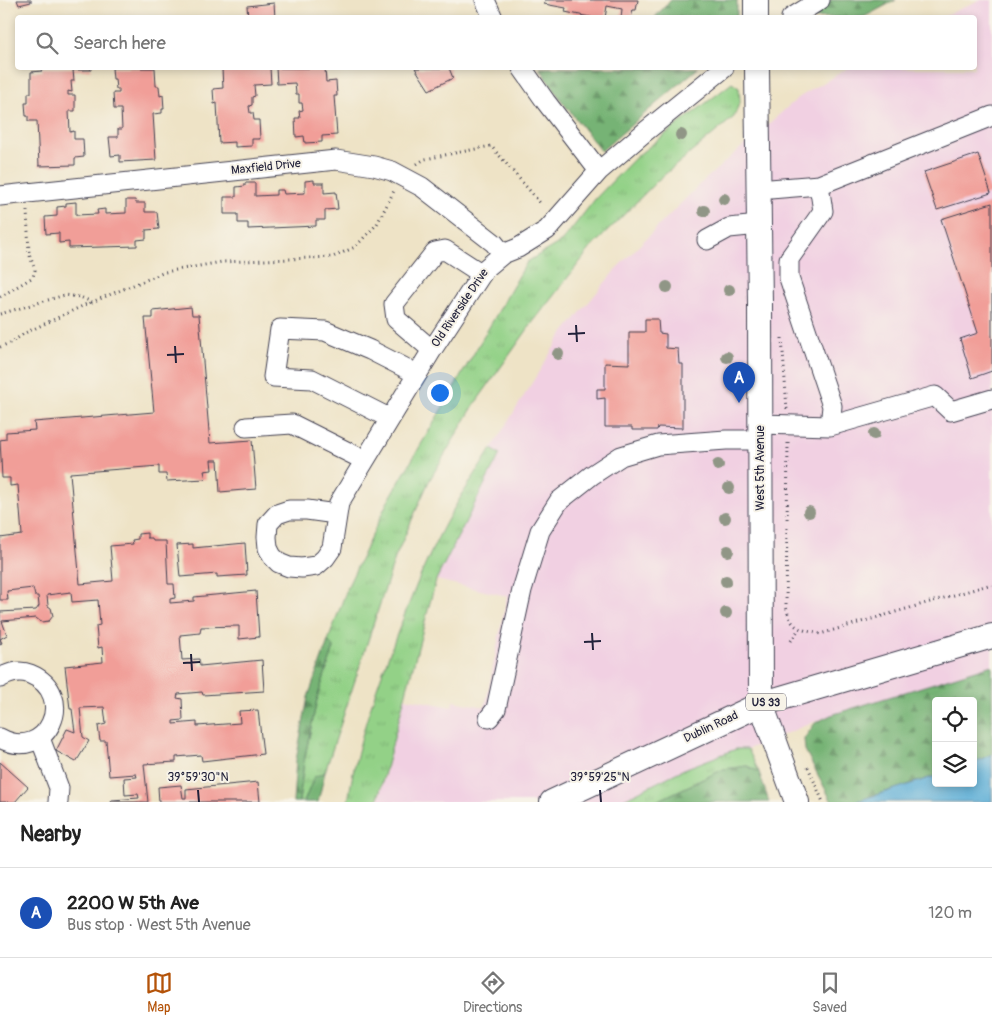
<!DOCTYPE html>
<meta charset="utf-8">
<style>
:root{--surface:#fff;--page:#f6f6f6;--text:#222;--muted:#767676;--line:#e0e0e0;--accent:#b45309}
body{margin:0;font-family:Pangolin,sans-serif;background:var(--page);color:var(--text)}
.controls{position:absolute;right:15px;bottom:15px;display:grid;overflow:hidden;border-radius:5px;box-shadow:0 2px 8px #0003}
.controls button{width:45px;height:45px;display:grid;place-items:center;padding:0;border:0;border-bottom:1px solid var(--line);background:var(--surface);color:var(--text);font:25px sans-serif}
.you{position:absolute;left:439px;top:392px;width:18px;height:18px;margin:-12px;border:4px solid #fff;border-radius:50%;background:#1a73e8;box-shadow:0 0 0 8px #1a73e833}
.badge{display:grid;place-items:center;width:32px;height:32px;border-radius:50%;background:var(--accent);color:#fff;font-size:16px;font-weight:700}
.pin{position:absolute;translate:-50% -41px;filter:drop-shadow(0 1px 2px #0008)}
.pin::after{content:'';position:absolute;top:26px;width:18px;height:15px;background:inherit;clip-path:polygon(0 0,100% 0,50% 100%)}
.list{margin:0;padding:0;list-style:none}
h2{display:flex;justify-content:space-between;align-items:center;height:65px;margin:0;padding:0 20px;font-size:21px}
h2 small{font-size:16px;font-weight:400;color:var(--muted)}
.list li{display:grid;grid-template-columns:32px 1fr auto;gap:15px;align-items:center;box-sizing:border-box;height:90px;padding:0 20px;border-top:1px solid var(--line)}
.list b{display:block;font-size:19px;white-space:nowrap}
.list p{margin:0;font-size:16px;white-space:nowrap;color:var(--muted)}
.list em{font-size:16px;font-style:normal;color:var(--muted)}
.icon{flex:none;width:28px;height:28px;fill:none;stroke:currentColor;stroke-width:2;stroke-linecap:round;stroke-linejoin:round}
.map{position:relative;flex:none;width:992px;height:802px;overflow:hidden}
.search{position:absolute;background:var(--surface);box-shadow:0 2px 8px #0003;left:15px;right:15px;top:15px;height:55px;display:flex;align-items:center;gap:12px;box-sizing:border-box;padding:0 18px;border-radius:5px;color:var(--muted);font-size:19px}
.sheet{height:155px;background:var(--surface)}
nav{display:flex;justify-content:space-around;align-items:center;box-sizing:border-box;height:70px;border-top:1px solid var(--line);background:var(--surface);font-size:14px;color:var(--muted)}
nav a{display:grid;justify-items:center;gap:2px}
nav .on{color:var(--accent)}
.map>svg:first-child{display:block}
.built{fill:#f1d0e2}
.grass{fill:url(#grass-tufts);stroke:#5a7a61}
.forest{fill:url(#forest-firs);stroke:#4c6a58}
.water{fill:#5caed7;stroke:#3f6889}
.building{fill:#f19e98}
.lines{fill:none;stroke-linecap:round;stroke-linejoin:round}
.minor-casing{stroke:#413f50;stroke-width:21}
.major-casing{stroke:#413f50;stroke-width:26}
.path{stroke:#413f50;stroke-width:3;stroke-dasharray:1 4;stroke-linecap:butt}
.minor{stroke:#fff;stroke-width:19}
.major{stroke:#fff;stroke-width:24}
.tree{fill:#909686}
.ticks{fill:none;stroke:#22223b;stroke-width:2}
.labels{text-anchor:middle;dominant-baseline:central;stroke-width:4;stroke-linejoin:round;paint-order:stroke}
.shield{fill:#f7f3e8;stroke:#62616f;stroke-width:1}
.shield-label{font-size:11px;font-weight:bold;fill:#22223b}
.street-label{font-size:12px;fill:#22223b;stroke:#f7f3e8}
.ticks-label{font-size:12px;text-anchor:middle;fill:#22223b;stroke:#f7f3e8;stroke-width:4;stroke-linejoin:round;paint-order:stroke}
</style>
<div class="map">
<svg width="992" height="802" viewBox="0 0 992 802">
<defs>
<pattern id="grass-tufts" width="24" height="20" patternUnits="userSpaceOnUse" patternTransform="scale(1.25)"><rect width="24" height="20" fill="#93d187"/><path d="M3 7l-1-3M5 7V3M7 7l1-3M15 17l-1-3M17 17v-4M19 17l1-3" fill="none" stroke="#7eb375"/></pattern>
<pattern id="forest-firs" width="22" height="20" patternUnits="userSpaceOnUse" patternTransform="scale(1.25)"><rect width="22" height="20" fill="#76b374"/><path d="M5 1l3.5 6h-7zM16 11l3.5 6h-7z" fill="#609160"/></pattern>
</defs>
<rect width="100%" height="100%" fill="#f7f3e8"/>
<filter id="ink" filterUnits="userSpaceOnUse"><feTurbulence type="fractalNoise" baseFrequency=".02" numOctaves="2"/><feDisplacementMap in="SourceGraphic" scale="10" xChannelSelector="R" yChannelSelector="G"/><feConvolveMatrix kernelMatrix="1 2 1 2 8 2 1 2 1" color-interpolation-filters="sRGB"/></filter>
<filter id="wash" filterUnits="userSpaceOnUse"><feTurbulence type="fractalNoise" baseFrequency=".0096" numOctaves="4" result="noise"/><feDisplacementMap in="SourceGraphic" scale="20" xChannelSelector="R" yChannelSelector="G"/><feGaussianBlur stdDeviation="1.12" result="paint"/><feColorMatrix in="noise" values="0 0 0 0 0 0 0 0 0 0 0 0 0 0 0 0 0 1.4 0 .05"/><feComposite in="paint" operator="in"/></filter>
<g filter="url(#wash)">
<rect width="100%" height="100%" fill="#eee3c6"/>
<!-- built -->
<path class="built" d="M979,0H992V665L831,715L748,749H736L684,769L618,802H378L405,698L452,707L453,701L485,707L507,596L436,580L500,455L491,449L561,336L617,268L700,184L798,98L848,68H974V18L943,17Z"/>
<!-- grass -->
<path class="grass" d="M732,83L739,88L740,101L734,117L658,180L590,249L530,326L474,405L429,481L395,558L325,772L314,778L304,802H299L304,761L318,695L334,648L328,641L348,586L387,503L527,262L562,241L596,198L637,156Z
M491,449L500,454L436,580L377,802H348C357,740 378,682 401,624C416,585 432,546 453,510C465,489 479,469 491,449Z
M736,749H748L759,772L747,766L724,769L655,802H618L684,769Z"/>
<!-- forest -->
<path class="forest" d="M671,0H737V17H655Z
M831,0H896L864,17L798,18Z
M540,68H698L601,151L561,100Z
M328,641L334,648L318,695L304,761L299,802H293L296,760L308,697Z
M992,665V754L973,763V701H936V776L854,802H832L805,750L804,739L815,723L831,715Z
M747,766L759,772L769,802H655L724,769Z
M325,772L318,802H304L314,777Z"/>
<!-- water -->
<path class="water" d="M992,754V802H854L936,776V783H973V763Z"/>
<g id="blocks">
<!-- building -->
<path class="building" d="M17,0H31V2L19,5Z
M545,0H638L636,10H633L631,18H621L622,9L607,6L605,18H595L565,12L566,8L544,4Z
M274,3L275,18H248L247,6Z
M42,68H91V70H73L74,81H71L72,92L68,91V95H75V111H69L70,132L74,131V139H83L84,157L75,158V165L39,166L37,121H28V116H26L25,103H28V93H31V72L42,71Z
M112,68H155L156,86H159L160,96L163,95L164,109H162V113L153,114L156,160L120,162V155L111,156L109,137H118V129H122L121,109H114L113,93H119V89H116L115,79H113Z
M242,68H270L271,84L254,85L255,96L252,97V105L249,106L250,113H253L254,120H259L260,139H252V146L235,147V142L219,143L217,103L214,104L213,89L223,88L222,69Z
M276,68H325L326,82L336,81L337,96H334L337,135L322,136V142L305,143L304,136L296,137L295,118H300L299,111L303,110L302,103H299V94H296L295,83L277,84Z
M415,68H449L453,78L429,90Z
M978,154L991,193L937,210L924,172Z
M314,180V183H324V193L336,192L338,209L325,210V220H316V226L248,229V223H238V214H224V197H236V187L245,186V183H255V196L276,195V190H283L284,194L305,193V181Z
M126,200H135L136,203H145V212H157L159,229L146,230V239L137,240V246L69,248V242L59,243V233L46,234L45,217L57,216V207L66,206V203L76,202V215L98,214L97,210L105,209V214L126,213Z
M992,203V371L972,378L960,339L978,333L941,219Z
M191,307L192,315H199L210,443L252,440L256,489L220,492L218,460H211L212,470L204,471L206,479L167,481L166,474H159V466L70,473L80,584L113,581L110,546L133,544L132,540L138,539V534L147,533V538H152L153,541H166L168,584H174L175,598L170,599V603L194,601V597L256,591L259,637L239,639V626L201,627L200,633L180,635L182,660L199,659L200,666L262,660L264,691L203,695L202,692L178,694L177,698L182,699L183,720L173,721V724L197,722V726L240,723L239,711L258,710L263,754L202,761L201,755L176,757V762L144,764L148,802H111L112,800L139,798L138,794L125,795L124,778L137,777L136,774L109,776L106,741H100L98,726L106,724L104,707L80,708L83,737L89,741L76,762L56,751L67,729L75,732L72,709H70L65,666L103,662L102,647L98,648L96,626L100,625L98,600L72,602L71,592L47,595L48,606L51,608L53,616L49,621L41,622L36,618L2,621L7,635L0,639L2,643L0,644V612L36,610L39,606L38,596H35L33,588L7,591L8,600H0V538L22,535L18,485L10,486V478H2L0,440L6,439V432L35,430L34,422L154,412L145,318H153V311Z
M645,319H658L659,333L666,334V348L678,349L679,364H683V428L658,427L657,430H632V427H605V398L597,399V389H605V363L629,364V332H645Z
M245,543L247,575L217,577V574L180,577L177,545L193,544V548Z
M0,762L28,787L15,802H0Z
M258,782L260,802H159L158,787L181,785L183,798H186V789Z"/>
</g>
</g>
<g filter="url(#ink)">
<use href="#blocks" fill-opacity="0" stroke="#413f50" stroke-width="1"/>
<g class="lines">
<defs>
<path id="minor" d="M485,0L493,18
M791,18L820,0
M522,68L546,102L599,171
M819,185L823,211L789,259V278L832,406L830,426
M758,190L819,185L992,116
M0,196L336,160L374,166L392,171L422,187L494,243L503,254
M707,240L729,228L759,225
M432,350L396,319L394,304L435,252L445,250L482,274
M389,418L312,379L273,377L280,329L325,331L370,350L417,374
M761,424L830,426L935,396L951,411L992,399
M246,427L292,424L364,460
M336,514L307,510H289L277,514L268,524L267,537L268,548L272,556L279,563L289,567L302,568L316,566L325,558L332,548L339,503L432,350L485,269L503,254L518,248L547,230L599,171L646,131L724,68
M0,678C9,673 20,670 30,674C79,694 47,764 0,738
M489,718L496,709L522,590L540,531L559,501L592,475L621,456L658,445L726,440H761
M40,738L59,788L58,802"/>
<path id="major" d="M756,18V0
M757,68L760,303L761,704L797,802
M552,802L761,704L992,636"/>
</defs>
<!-- minor casing -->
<use href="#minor" class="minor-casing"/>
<!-- major casing -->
<use href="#major" class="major-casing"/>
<!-- path -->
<path class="path" d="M417,164L425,159L491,146L542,205
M0,297L33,277L35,270L29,253L27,210
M0,314L65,295L80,297L92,302L165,272L222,262L333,257L355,247L377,224L394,191
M782,338L787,409
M0,347L12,342L25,333L91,302
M788,443L786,606C791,630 800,629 820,634L992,584
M791,641L799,629
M808,767L823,802"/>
<!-- minor -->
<use href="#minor" class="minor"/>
<!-- major -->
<use href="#major" class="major"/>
</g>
<!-- trees -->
<g class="tree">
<circle cx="681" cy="135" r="6"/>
<circle cx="724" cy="199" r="6"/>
<circle cx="704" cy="211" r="6"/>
<circle cx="667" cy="287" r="6"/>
<circle cx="729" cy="290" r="6"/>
<circle cx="558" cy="354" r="6"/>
<circle cx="727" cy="357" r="6"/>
<circle cx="874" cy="434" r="6"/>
<circle cx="718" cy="465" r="6"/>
<circle cx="729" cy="488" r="6"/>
<circle cx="809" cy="512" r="6"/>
<circle cx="725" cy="518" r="6"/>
<circle cx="728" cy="551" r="6"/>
<circle cx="726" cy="581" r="6"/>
<circle cx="726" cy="613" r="6"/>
</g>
</g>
<!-- ticks -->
<path class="ticks" d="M576,325L577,342M568,334L585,333M175,346L176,363M167,355L184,354M592,633L593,650M584,642L601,641M191,654L192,671M183,663L200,662M198,790L199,802M600,790L601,802"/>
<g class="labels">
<!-- shield labels -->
<rect class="shield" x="746" y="693.5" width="40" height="17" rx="4"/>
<g class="shield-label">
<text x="766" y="702">US 33</text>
</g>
<!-- street labels -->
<g class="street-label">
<text transform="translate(266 167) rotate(-6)">Maxfield Drive</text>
<text transform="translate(460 308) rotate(-56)">Old Riverside Drive</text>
<text transform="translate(760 468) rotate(-90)">West 5th Avenue</text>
<text transform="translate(711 727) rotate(-25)">Dublin Road</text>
</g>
</g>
<g class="ticks-label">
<text x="198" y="781">39°59'30"N</text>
<text x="600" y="781">39°59'25"N</text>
</g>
</svg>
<div class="controls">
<button><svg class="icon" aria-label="locate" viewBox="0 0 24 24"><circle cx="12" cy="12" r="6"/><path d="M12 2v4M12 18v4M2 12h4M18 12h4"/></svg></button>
<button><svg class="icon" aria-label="layers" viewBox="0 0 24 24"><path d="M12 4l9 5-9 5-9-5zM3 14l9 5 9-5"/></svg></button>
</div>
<div class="you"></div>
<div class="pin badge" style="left:739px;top:403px;background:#1a4fb4">A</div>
<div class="search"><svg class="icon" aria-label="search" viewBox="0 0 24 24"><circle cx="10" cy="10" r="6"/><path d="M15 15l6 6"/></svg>Search here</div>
</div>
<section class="sheet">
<h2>Nearby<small></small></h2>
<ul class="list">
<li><span class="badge" style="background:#1a4fb4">A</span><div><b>2200 W 5th Ave</b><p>Bus stop · West 5th Avenue</p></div><em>120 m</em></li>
</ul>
</section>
<nav>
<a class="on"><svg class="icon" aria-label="map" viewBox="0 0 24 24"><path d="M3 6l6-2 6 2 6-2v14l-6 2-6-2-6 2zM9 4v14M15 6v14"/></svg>Map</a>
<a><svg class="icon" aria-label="directions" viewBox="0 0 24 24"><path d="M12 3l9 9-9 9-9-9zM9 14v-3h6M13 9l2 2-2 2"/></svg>Directions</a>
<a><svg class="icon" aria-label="saved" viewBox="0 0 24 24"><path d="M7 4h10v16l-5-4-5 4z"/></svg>Saved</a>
</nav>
